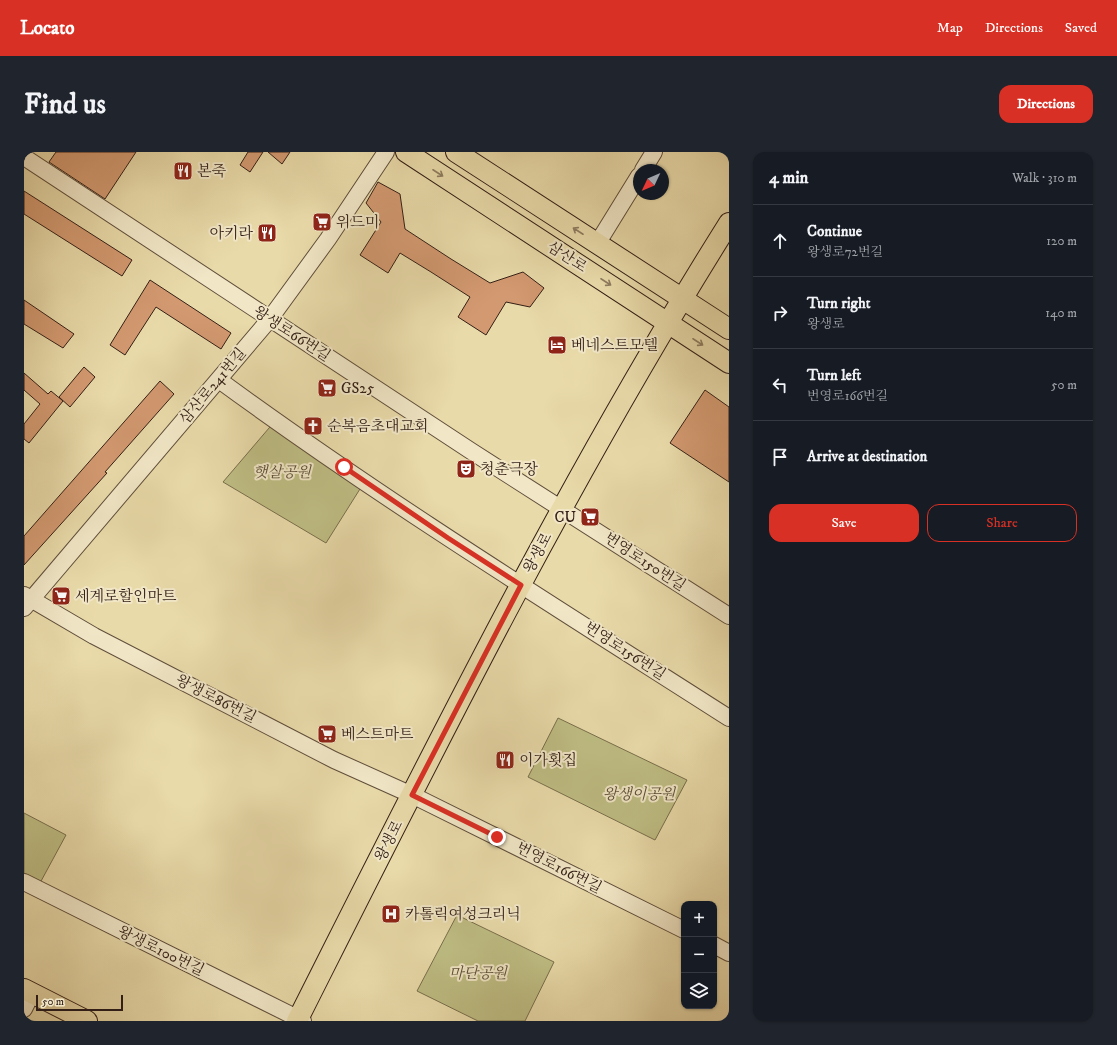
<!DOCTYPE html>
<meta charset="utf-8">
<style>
:root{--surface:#171b24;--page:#20242c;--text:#f1f3f6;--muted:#9ea1a6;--line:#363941;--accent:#d93025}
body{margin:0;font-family:"IM FELL DW Pica","Noto Serif KR",serif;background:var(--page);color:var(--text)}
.controls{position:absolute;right:12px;bottom:12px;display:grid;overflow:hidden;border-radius:8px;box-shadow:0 1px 3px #0004}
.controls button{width:36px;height:36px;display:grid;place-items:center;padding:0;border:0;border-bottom:1px solid var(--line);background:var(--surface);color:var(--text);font:20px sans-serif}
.compass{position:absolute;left:609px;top:12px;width:36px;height:36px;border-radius:50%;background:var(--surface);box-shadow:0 1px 3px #0004;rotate:226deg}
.scale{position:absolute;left:12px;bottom:10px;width:87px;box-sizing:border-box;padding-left:4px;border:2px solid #331f16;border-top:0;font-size:11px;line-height:14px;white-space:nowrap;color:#331f16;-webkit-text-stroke:3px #f1e7c7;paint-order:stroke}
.stop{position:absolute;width:12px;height:12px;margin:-9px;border:3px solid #d93025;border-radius:50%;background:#fff}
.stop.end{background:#d93025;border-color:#fff;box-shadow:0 1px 4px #0008}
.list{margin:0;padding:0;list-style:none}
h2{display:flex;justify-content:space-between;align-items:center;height:52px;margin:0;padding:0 16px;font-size:17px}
h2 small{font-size:13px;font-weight:400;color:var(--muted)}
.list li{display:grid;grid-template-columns:26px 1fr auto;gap:12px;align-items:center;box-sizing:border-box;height:72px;padding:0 16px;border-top:1px solid var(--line)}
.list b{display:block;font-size:15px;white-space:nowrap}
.list p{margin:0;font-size:13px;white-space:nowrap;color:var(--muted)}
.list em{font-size:13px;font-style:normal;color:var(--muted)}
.actions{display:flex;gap:8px;padding:12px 16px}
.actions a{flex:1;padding:9px 0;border:1px solid var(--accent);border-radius:12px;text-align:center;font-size:14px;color:var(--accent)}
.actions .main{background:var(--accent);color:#fff}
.icon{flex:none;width:22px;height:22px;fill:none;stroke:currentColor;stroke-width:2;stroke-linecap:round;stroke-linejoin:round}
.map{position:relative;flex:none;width:705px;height:869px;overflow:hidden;border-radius:12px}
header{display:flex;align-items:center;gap:24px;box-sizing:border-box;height:56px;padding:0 20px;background:var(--accent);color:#fff}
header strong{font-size:19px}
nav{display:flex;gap:22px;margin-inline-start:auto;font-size:14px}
.intro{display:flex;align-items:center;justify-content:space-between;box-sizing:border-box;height:96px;padding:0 24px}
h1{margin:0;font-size:28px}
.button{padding:10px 18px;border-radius:12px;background:var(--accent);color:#fff;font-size:14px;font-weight:700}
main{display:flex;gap:24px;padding:0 24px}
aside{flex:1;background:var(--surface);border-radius:12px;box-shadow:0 1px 3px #0004}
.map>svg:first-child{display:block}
.green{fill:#bebd83;stroke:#786e4c}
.building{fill:#d39970;stroke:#331f16}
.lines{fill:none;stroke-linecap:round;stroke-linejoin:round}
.minor-casing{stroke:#604e3b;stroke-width:18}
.major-casing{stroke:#331f16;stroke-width:22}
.minor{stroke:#f1e7c7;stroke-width:16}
.major{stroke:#e9daa9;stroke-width:20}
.oneway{stroke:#8e7c60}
.route{stroke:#d93025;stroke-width:5}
.labels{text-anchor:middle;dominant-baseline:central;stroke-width:4;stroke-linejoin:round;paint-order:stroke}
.poi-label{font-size:15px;fill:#331f16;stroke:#f1e7c7;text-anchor:start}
.street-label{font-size:15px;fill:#331f16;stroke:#f1e7c7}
.park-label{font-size:15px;font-style:italic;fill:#5d4e37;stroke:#f1e7c7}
</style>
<header>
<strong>Locato</strong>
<nav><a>Map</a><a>Directions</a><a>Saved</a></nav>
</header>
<div class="intro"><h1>Find us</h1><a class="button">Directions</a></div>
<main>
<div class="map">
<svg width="705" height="869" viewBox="0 0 705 869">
<rect width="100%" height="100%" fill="#e9daa9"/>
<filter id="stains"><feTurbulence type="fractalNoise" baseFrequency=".005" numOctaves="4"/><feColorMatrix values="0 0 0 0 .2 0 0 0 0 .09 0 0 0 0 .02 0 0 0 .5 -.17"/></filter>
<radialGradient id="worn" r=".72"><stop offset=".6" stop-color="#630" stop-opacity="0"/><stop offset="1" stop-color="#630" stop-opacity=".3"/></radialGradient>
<!-- green -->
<path class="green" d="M251,269L341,329L302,391L199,330Z
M534,566L663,628L631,688L504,625Z
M0,661L42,683L16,731L0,722Z
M433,763L530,810L501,869H454L393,839Z"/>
<!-- building -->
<path class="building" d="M32,0H112L81,47L25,10Z
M224,0H239L226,20L216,13Z
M244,0H266L258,12Z
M354,30L376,42L381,77L427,107L466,131L499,120L520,136L506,155L482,150L462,183L434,165L446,145L407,120L376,101L364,121L336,103L357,70L342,51Z
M0,39L108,108L98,124L0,62Z
M126,128L207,181L197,197L132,155L101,203L86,193Z
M0,148L50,182L39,196L0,172Z
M60,215L71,225L46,255L35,245Z
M0,221L24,242L27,239L39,249L5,291L0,287V272L16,252L0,238Z
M136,229L150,242L81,320L83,321L0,413V384Z
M681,238L705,255V330L646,291Z"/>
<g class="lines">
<defs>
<path id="minor" d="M0,5L447,299L705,464
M619,18L630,0
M573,92L615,24
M195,228C359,348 533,456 705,566
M0,443L70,484L310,608L388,643L660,778
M0,456L245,168L304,87L362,0
M0,730L279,869
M690,793L705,801
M0,857L8,841"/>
<path id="major" d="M382,0L705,211
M432,0L705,177
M0,837L63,869
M273,869C409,599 544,327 705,71"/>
</defs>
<!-- minor casing -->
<use href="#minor" class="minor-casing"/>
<!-- major casing -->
<use href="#major" class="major-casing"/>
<!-- minor -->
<use href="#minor" class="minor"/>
<!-- major -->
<use href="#major" class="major"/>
</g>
<!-- one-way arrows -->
<defs><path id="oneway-shaft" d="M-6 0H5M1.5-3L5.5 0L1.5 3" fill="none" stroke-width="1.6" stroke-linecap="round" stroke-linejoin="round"/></defs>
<g class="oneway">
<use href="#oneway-shaft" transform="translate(414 21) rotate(33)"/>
<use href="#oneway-shaft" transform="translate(554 79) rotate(-147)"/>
<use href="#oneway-shaft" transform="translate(582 130) rotate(33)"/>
<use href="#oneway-shaft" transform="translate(674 190) rotate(33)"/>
</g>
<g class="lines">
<!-- route -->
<path class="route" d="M320,315L424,386L497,433L388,643L473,685"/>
</g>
<!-- icons -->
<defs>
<symbol id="restaurant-square" viewBox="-11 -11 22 22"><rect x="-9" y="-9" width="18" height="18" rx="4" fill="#8f2418" stroke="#f1e7c7"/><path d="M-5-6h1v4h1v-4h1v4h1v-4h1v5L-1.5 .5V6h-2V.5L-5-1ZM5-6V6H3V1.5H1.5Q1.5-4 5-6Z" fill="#fff"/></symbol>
<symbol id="supermarket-square" viewBox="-11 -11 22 22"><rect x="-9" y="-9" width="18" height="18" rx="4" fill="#8f2418" stroke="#f1e7c7"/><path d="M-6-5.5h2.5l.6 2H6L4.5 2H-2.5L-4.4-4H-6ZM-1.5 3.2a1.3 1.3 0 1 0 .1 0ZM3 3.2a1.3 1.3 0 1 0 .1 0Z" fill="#fff"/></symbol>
<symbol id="hotel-square" viewBox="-11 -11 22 22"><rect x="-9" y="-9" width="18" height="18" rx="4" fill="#8f2418" stroke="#f1e7c7"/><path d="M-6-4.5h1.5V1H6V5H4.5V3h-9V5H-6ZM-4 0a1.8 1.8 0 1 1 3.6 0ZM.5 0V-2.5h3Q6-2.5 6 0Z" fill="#fff"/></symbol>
<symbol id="church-square" viewBox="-11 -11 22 22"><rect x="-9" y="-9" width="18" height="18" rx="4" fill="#8f2418" stroke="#f1e7c7"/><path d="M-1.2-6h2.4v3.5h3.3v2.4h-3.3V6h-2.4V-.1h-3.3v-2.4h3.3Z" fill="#fff"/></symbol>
<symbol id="theatre-square" viewBox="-11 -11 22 22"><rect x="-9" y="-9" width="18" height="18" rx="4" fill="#8f2418" stroke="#f1e7c7"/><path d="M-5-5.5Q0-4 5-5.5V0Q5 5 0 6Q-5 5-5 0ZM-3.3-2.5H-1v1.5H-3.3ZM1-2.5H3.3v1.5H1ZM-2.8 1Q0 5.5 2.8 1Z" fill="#fff"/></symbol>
<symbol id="hospital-square" viewBox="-11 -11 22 22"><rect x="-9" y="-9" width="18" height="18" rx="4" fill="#8f2418" stroke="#f1e7c7"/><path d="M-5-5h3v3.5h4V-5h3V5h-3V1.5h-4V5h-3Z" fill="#fff"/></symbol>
</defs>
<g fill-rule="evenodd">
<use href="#restaurant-square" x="148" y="8" width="22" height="22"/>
<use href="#supermarket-square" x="287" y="59" width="22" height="22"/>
<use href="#restaurant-square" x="232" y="70" width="22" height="22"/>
<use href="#hotel-square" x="522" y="182" width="22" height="22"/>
<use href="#supermarket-square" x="292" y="225" width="22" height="22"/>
<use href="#church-square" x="278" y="263" width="22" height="22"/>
<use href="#theatre-square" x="431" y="306" width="22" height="22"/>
<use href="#supermarket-square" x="555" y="354" width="22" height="22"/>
<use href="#supermarket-square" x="26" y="433" width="22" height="22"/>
<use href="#supermarket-square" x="292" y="571" width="22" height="22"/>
<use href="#restaurant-square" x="470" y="597" width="22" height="22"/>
<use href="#hospital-square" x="356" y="751" width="22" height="22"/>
</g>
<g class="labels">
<!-- poi labels -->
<g class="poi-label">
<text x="173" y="19">본죽</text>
<text x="312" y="70">위드미</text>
<text x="229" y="81" text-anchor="end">아키라</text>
<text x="547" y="193">베네스트모텔</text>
<text x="317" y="236">GS25</text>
<text x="303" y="274">순복음초대교회</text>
<text x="456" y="317">청춘극장</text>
<text x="552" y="365" text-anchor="end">CU</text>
<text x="51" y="444">세계로할인마트</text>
<text x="317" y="582">베스트마트</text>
<text x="495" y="608">이가횟집</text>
<text x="381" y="762">카톨릭여성크리닉</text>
</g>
<!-- street labels -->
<g class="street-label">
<text transform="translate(543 105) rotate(33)">삼산로</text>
<text transform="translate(268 182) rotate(33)">왕생로66번길</text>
<text transform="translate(189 234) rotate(-50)">삼산로241번길</text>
<text transform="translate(514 401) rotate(-62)">왕생로</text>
<text transform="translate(621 410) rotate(33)">번영로150번길</text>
<text transform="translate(601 499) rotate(33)">번영로156번길</text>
<text transform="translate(192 547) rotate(27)">왕생로86번길</text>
<text transform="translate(365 689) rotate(-63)">왕생로</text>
<text transform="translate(535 716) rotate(27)">번영로166번길</text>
<text transform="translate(137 799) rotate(26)">왕생로100번길</text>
</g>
<!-- park labels -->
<g class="park-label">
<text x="258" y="320">햇살공원</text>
<text x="615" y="642">왕생이공원</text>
<text x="454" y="821">마단공원</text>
</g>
</g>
<rect width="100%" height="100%" filter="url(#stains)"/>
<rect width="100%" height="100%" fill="url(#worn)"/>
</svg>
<div class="controls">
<button>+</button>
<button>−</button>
<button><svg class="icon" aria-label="layers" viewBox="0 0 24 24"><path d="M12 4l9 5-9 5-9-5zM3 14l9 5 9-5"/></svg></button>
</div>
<svg class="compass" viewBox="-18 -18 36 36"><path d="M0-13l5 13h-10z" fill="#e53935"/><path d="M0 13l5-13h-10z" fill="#9ea1a6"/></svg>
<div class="scale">50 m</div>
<div class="stop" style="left:320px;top:315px"></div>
<div class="stop end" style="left:473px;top:685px"></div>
</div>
<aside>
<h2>4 min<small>Walk · 310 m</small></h2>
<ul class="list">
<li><svg class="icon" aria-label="ahead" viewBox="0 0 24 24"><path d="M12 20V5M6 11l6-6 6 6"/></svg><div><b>Continue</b><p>왕생로72번길</p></div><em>120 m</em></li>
<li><svg class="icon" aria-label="right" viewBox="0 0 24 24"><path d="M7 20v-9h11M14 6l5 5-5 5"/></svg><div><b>Turn right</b><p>왕생로</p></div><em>140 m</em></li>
<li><svg class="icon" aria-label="left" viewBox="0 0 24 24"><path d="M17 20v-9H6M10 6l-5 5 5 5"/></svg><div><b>Turn left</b><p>번영로166번길</p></div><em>50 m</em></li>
<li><svg class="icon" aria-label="arrive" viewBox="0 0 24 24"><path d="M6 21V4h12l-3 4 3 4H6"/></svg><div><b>Arrive at destination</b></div></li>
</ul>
<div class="actions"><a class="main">Save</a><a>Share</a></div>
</aside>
</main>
